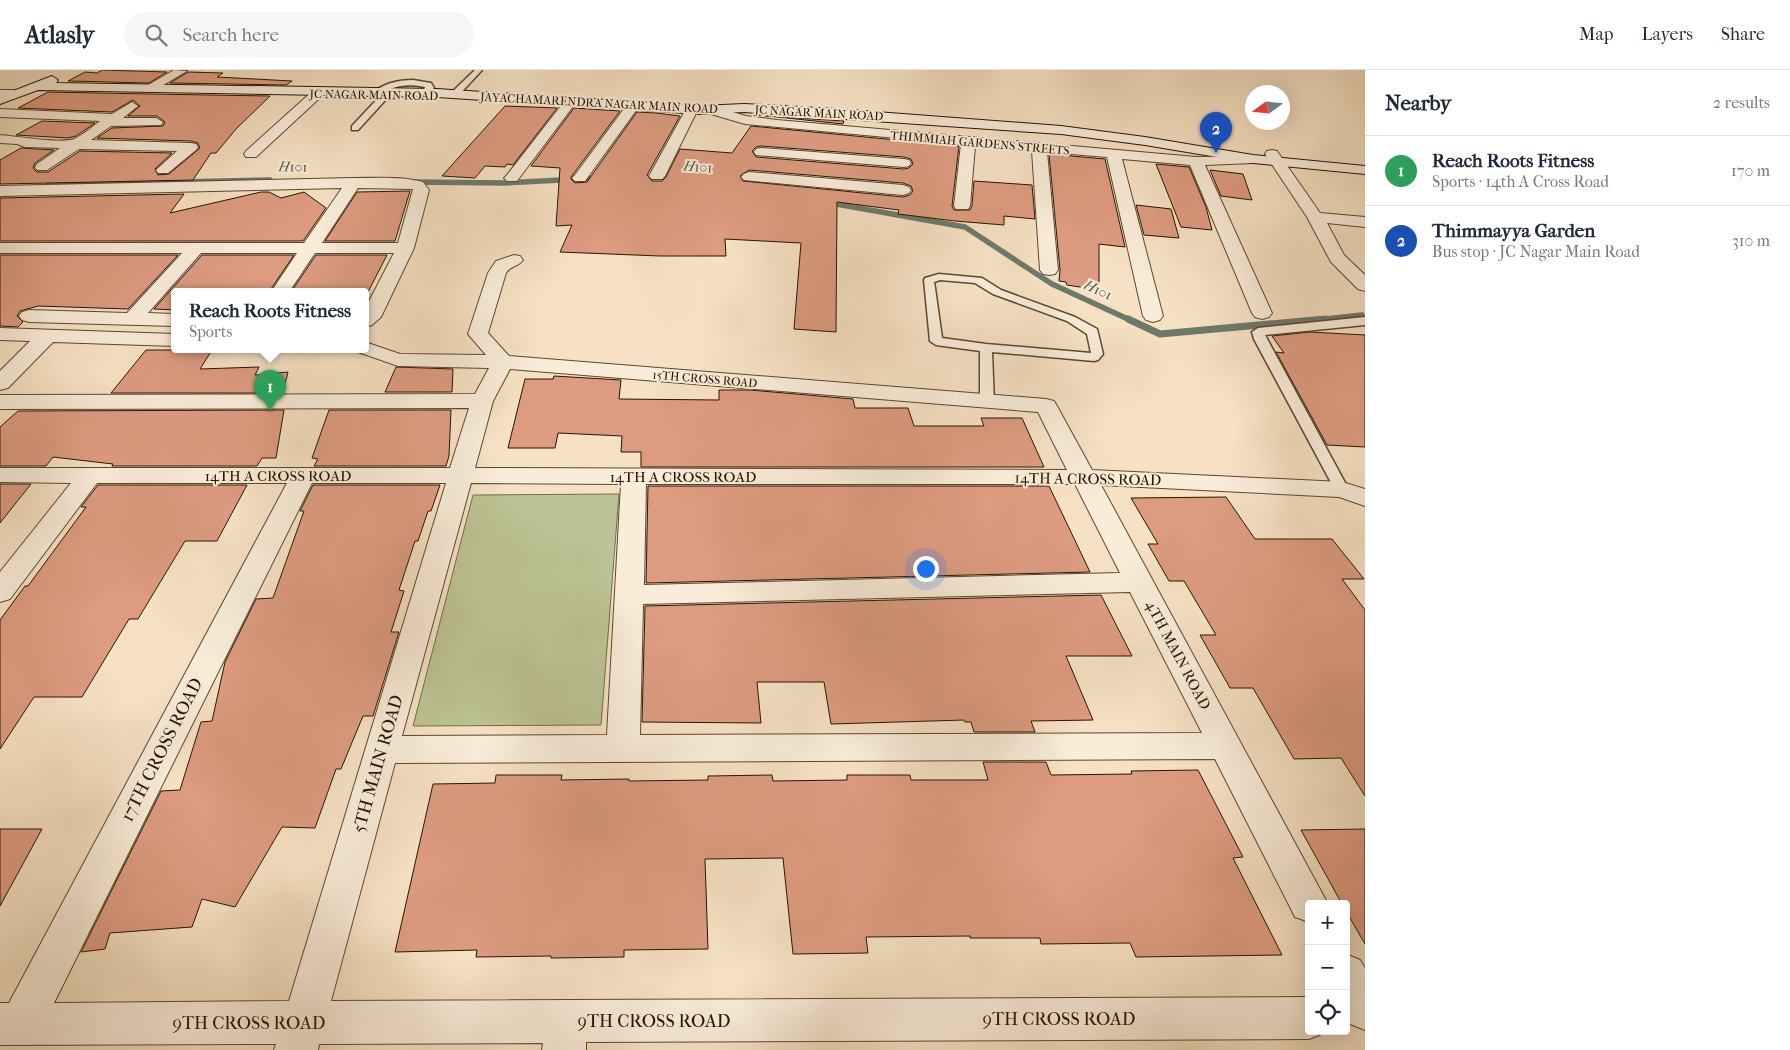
<!DOCTYPE html>
<meta charset="utf-8">
<style>
:root{--surface:#fff;--page:#f6f6f7;--text:#1f2937;--muted:#747a83;--line:#e0e1e3;--accent:#8f2418}
body{margin:0;font-family:"IM FELL French Canon",serif;background:var(--page);color:var(--text)}
.controls{position:absolute;right:15px;bottom:15px;display:grid;overflow:hidden;border-radius:5px;box-shadow:0 5px 20px #0002}
.controls button{width:45px;height:45px;display:grid;place-items:center;padding:0;border:0;border-bottom:1px solid var(--line);background:var(--surface);color:var(--text);font:25px sans-serif}
.compass{position:absolute;left:1245px;top:15px;width:45px;height:45px;border-radius:50%;background:var(--surface);box-shadow:0 5px 20px #0002;rotate:255deg}
.you{position:absolute;left:925px;top:498px;width:18px;height:18px;margin:-12px;border:4px solid #fff;border-radius:50%;background:#1a73e8;box-shadow:0 0 0 8px #1a73e833}
.badge{display:grid;place-items:center;width:32px;height:32px;border-radius:50%;background:var(--accent);color:#fff;font-size:16px;font-weight:700}
.pin{position:absolute;translate:-50% -41px;filter:drop-shadow(0 1px 2px #0008)}
.pin::after{content:'';position:absolute;top:26px;width:18px;height:15px;background:inherit;clip-path:polygon(0 0,100% 0,50% 100%)}
.popup{position:absolute;left:171px;top:218px;width:198px;height:65px;box-sizing:border-box;display:grid;place-content:center;border-radius:5px;background:var(--surface);filter:drop-shadow(0 1px 4px #0005);font-size:16px;white-space:nowrap;color:var(--muted)}
.popup b{font-size:19px;color:var(--text)}
.popup::after{content:'';position:absolute;left:50%;top:100%;margin-left:-10px;border:10px solid transparent;border-top-color:var(--surface)}
.list{margin:0;padding:0;list-style:none}
h2{display:flex;justify-content:space-between;align-items:center;height:65px;margin:0;padding:0 20px;font-size:21px}
h2 small{font-size:16px;font-weight:400;color:var(--muted)}
.list li{display:grid;grid-template-columns:32px 1fr auto;gap:15px;align-items:center;box-sizing:border-box;height:70px;padding:0 20px;border-top:1px solid var(--line)}
.list b{display:block;font-size:19px;white-space:nowrap}
.list p{margin:0;font-size:16px;white-space:nowrap;color:var(--muted)}
.list em{font-size:16px;font-style:normal;color:var(--muted)}
.icon{flex:none;width:28px;height:28px;fill:none;stroke:currentColor;stroke-width:2;stroke-linecap:round;stroke-linejoin:round}
.map{position:relative;flex:none;width:1365px;height:980px;overflow:hidden}
header{display:flex;align-items:center;gap:30px;box-sizing:border-box;height:70px;padding:0 25px;background:var(--surface);border-bottom:1px solid var(--line)}
header strong{font-size:24px}
nav{display:flex;gap:28px;margin-inline-start:auto;font-size:18px}
.search{width:350px;height:45px;background:var(--page);display:flex;align-items:center;gap:12px;box-sizing:border-box;padding:0 18px;border-radius:28px;color:var(--muted);font-size:19px}
main{display:flex}
aside{flex:1;background:var(--surface)}
.map>svg:first-child{display:block}
.green{fill:#bcc394;stroke:#716c4a}
.lines{fill:none;stroke-linecap:round;stroke-linejoin:round}
.stream-far2{stroke:#6d7a6b;stroke-width:4.5}
.stream-far1{stroke:#6d7a6b;stroke-width:5.5}
.stream{stroke:#6d7a6b;stroke-width:7}
.building{fill:#dd9b81;stroke:#261500;fill-rule:evenodd}
.lane-casing{stroke:#5a4831;stroke-width:3}
.street-casing{stroke:#5a4831;stroke-width:2}
.secondary-casing{stroke:#261500;stroke-width:2}
.lane{fill:#f9ecd9;fill-rule:evenodd}
.street{fill:#f9ecd9;fill-rule:evenodd}
.secondary{fill:#f9ecd9;fill-rule:evenodd}
.labels{text-anchor:middle;dominant-baseline:central;stroke-width:4;stroke-linejoin:round;paint-order:stroke}
.far-street-label{font-size:12px;fill:#261500;stroke:#f9ecd9}
.far-water-label{font-size:14px;font-style:italic;fill:#50503e;stroke:#f9ecd9}
.street-label{font-size:15px;fill:#261500;stroke:#f9ecd9}
.near-street-label{font-size:18px;fill:#261500;stroke:#f9ecd9}
</style>
<header>
<strong>Atlasly</strong>
<div class="search"><svg class="icon" aria-label="search" viewBox="0 0 24 24"><circle cx="10" cy="10" r="6"/><path d="M15 15l6 6"/></svg>Search here</div>
<nav><a>Map</a><a>Layers</a><a>Share</a></nav>
</header>
<main>
<div class="map">
<svg width="1365" height="980" viewBox="0 0 1365 980">
<rect width="100%" height="100%" fill="#f6e1c4"/>
<filter id="stains"><feTurbulence type="fractalNoise" baseFrequency=".004" numOctaves="4"/><feColorMatrix values="0 0 0 0 .2 0 0 0 0 .09 0 0 0 0 .02 0 0 0 .5 -.17"/></filter>
<radialGradient id="worn" r=".72"><stop offset=".6" stop-color="#630" stop-opacity="0"/><stop offset="1" stop-color="#630" stop-opacity=".3"/></radialGradient>
<!-- green -->
<path class="green" d="M619,424L601,655L413,656L473,425Z"/>
<g class="lines">
<!-- stream-far2 -->
<path class="stream-far2" d="M576,109L600,108"/>
<!-- stream-far1 -->
<path class="stream-far1" d="M413,112L505,113L600,108
M48,115L270,110
M825,132L965,157L1052,214L1130,250
M1316,250L1362,245"/>
<!-- stream -->
<path class="stream" d="M1128,249L1160,264L1326,249"/>
</g>
<!-- building -->
<path class="building" d="M102,0L167,2L149,13L68,11L85,2L97,3Z
M188,2L223,3L217,7L292,11L286,15L170,13Z
M48,22L149,24L270,26L236,59L216,83H211L193,110L0,114V90L21,78L54,80L35,93L33,98L37,102H48L80,81L172,83L155,99L158,105L169,104L200,78L198,73L191,71L97,68L112,58L163,56L165,52L157,46H128L140,36L133,30L112,42L18,38Z
M505,36L557,38L513,95L507,94L505,97L485,96L475,108L442,106Z
M574,38L620,41L571,107V109L575,113L587,112L637,42L656,43L680,46L647,105L652,111H662L666,107L680,79L732,83L751,56L959,76L952,136L954,140H970L972,136L974,111L1032,115L1035,149L1004,146V155L955,151L898,144L899,140L837,132L836,262L794,259L801,173L725,169L726,186H660L560,182L572,155L556,156L560,98L531,96ZM761,76L904,87L911,89L913,94L909,98L904,99L756,87L752,81L756,77ZM749,100L903,113L911,116L913,121L910,125L903,127L743,111L740,106Z
M759,45L767,46L844,51L843,54Z
M42,51L95,53L76,66L68,68L16,65Z
M1049,84L1105,89L1125,177L1099,174V220L1067,215L1066,212L1059,211L1060,200Z
M1156,94L1189,97L1206,137L1212,160L1181,157Z
M1210,100L1243,104L1252,130L1221,126Z
M410,121L395,171H325L357,122Z
M261,122H269L281,128L304,122L326,138L303,171H0V128L184,124L170,143Z
M1136,135L1171,139L1179,168L1144,165Z
M0,185H178L128,239L38,236L20,241L17,246L23,252L18,257L0,256Z
M202,185H294L269,222H175V240L154,239Z
M316,185H387L368,222H291Z
M1310,262L1365,265V377L1327,375L1276,282L1284,283L1272,266Z
M146,280H212L200,299L259,297L255,305L288,302L283,323H111Z
M396,297L453,299L452,322H385Z
M554,306L621,310L619,329L719,330V320H750L853,329L855,338H908L914,356H984L981,348H1022L1044,397H641V382H621L622,366L558,363L555,378H508L525,309H553Z
M284,340L276,388H262L257,396H112L113,394L53,387L46,396H0V357L18,341Z
M329,340H451L449,386L446,396H314L318,389L312,388Z
M0,414H31L0,453Z
M98,415H247L217,471H185L138,549H129L82,627H34L0,679V550L25,516H28L86,437H81Z
M313,415H440L431,441H428L418,471H415L399,520L404,521L391,562H399L373,646H363L341,699H336L315,758L282,757L235,837L202,829L192,857L110,863L105,879L81,882L161,721L180,720L201,652L212,651L225,592L256,529L273,528L304,441H300Z
M648,416H1049L1090,502L646,513Z
M1226,427L1255,469H1332L1364,509H1342L1365,540V726L1341,688L1294,689L1253,618H1230L1200,565H1216L1184,511H1169L1148,474H1158L1131,428Z
M1101,525L1132,586H1066L1093,650L1031,651L1035,662H974L971,652H965L964,650L831,654L824,612H757L761,653L642,652L645,536Z
M983,692H1046L1051,705L1132,704L1131,701L1198,700L1243,787L1233,788L1282,885L1136,887L1130,873L1041,874L1040,868H970V866L866,867L868,883L793,884L783,788L705,789L708,879L624,880V887L551,888V886L476,887L477,880L395,882L433,714L495,713L496,705H562L561,710L629,709V711L708,710V706L772,705L773,711L847,710V705H910L911,710H988Z
M0,759H42L0,836Z
M1365,759V874L1346,841V834H1342L1301,760Z"/>
<g class="lines">
<defs>
<path id="lane" d="M475,0H482L457,27H451V23Z
M413,10L431,13L434,18L427,25L423,23L425,17C407,13 391,15 376,28L369,26C381,14 397,10 413,10Z
M382,24L389,26L358,60H352V56Z
M939,204L982,208L1001,220L1075,247L1097,259L1103,284L1098,290L1094,291L992,282L994,333L992,336H982L980,333V281L936,275L930,271L924,210L925,208ZM940,210L975,213L993,224L1067,251L1087,264L1091,283L986,274L942,268L935,218L934,212Z
M1365,247V255L1265,265L1349,420L1347,423H1337L1335,420L1254,269L1252,262L1258,258Z"/>
<path id="street" d="M174,0L187,1L153,21L149,22L143,18Z
M320,17L326,21L324,24L256,87H246L244,84L246,81L316,18Z
M0,20H14L20,24L14,28H0Z
M571,27L577,31L517,111H507L504,108L507,105L567,28Z
M634,31L640,35L585,111H575L572,108L575,105L629,32Z
M132,32L138,36L123,48H156L163,52L161,55L111,56L91,70L191,73L196,74L198,77L196,80L168,103H158L156,100L177,81L79,79L47,100H37L35,97L37,94L60,78L25,77L17,74L0,73V65C15,66 62,74 74,69C83,65 92,57 100,51L0,47V39L112,44Z
M692,35L698,39L665,106L662,109H652L649,106L686,39Z
M709,35L746,46L777,50L1196,87L1258,86L1260,89L1258,92L1253,93L1205,95L1272,243L1269,247L1262,249L1255,247L1252,243L1190,95L1122,89L1163,246L1160,250L1153,252L1146,250L1143,246L1107,87L1047,82L1058,200L1055,204L1049,205L1043,204L1040,200L1032,81L975,76L970,136L968,139H956L954,136L961,74L745,54L704,42L703,39Z
M761,78L904,89L909,90L911,93L909,96L904,97L756,85L754,82L756,79Z
M1272,80L1277,81L1320,143L1365,147V157L1327,153L1344,185L1365,205V221L1358,219L1331,192L1307,147L1265,84L1267,81Z
M749,102L903,115L909,117L911,120L909,123L903,125L744,110L741,107L744,104Z
M353,108C376,108 401,106 423,112L429,120L414,178L381,247L372,255L365,257V239L394,183H315L289,222H271L297,183H201L148,243L175,244V256L29,252L22,250L19,246L22,242L29,240L127,243L182,183H0V173H304L342,118L0,126V116ZM358,118L413,119L398,173H322Z
M514,185L520,186L523,190C518,197 510,196 506,203L488,263L509,286L1046,329L1054,331L1057,336L1092,400L1342,412L1365,419V436L1339,427L1101,415L1328,834H1309V852L1295,847L1215,689L395,693L331,931L1309,927V961H1325L1324,963L1309,969L586,972V980H542L543,973L319,974L318,980H274L276,974L0,975V933H9L287,413H97L10,529L0,532V502L71,413L0,412V398H450L469,338L0,339V325L475,324L489,298L398,296L358,282L356,280H365V272L400,284L486,285L468,264L488,203L496,191ZM510,299L1038,342L1067,400L475,398L493,331ZM312,413H446L289,931L54,933ZM471,413L621,414L607,665L402,666ZM646,414H1075L1120,503L644,515ZM1130,522L1202,663L640,665L643,534Z
M0,258L175,264V276L53,272L8,318L0,320V301L30,271L0,270Z
M1346,884L1360,890L1365,898V960L1350,954L1346,946Z"/>
<path id="secondary" d="M52,6L58,10L56,13L437,19L700,36L744,34L837,39L1061,56L1145,67L1253,85L1365,96V104L1253,93L1145,75L1061,64L744,42L700,44L437,27L38,20L0,34V26Z"/>
</defs>
<!-- lane casing -->
<use href="#lane" class="lane-casing"/>
<!-- street casing -->
<use href="#street" class="street-casing"/>
<!-- secondary casing -->
<use href="#secondary" class="secondary-casing"/>
<!-- lane -->
<use href="#lane" class="lane"/>
<!-- street -->
<use href="#street" class="street"/>
<!-- secondary -->
<use href="#secondary" class="secondary"/>
</g>
<g class="labels">
<!-- far-street labels -->
<g class="far-street-label">
<text transform="translate(374 25) rotate(1)">JC NAGAR MAIN ROAD</text>
<text transform="translate(599 33) rotate(3)">JAYACHAMARENDRA NAGAR MAIN ROAD</text>
<text transform="translate(819 43) rotate(3)">JC NAGAR MAIN ROAD</text>
<text transform="translate(980 73) rotate(5)">THIMMIAH GARDENS STREETS</text>
<text transform="translate(705 309) rotate(5)">15TH CROSS ROAD</text>
</g>
<!-- far-water labels -->
<g class="far-water-label">
<text transform="translate(293 97) rotate(1)">H101</text>
<text transform="translate(698 97) rotate(4)">H101</text>
<text transform="translate(1098 220) rotate(25)">H101</text>
</g>
<!-- street labels -->
<g class="street-label">
<text x="278" y="406">14TH A CROSS ROAD</text>
<text x="683" y="407">14TH A CROSS ROAD</text>
<text transform="translate(1088 409) rotate(1)">14TH A CROSS ROAD</text>
<text transform="translate(1178 585) rotate(62)">4TH MAIN ROAD</text>
</g>
<!-- near-street labels -->
<g class="near-street-label">
<text transform="translate(162 680) rotate(-63)">17TH CROSS ROAD</text>
<text transform="translate(378 694) rotate(-74)">5TH MAIN ROAD</text>
<text x="1059" y="949">9TH CROSS ROAD</text>
<text x="654" y="951">9TH CROSS ROAD</text>
<text x="249" y="953">9TH CROSS ROAD</text>
</g>
</g>
<rect width="100%" height="100%" filter="url(#stains)"/>
<rect width="100%" height="100%" fill="url(#worn)"/>
</svg>
<div class="controls">
<button>+</button>
<button>−</button>
<button><svg class="icon" aria-label="locate" viewBox="0 0 24 24"><circle cx="12" cy="12" r="6"/><path d="M12 2v4M12 18v4M2 12h4M18 12h4"/></svg></button>
</div>
<svg class="compass" viewBox="-18 -18 36 36"><path d="M0-13l5 13h-10z" fill="#e53935"/><path d="M0 13l5-13h-10z" fill="#747a83"/></svg>
<div class="you"></div>
<div class="pin badge" style="left:270px;top:341px;background:#2e9e5b">1</div>
<div class="popup"><b>Reach Roots Fitness</b>Sports</div>
<div class="pin badge" style="left:1216px;top:83px;background:#1a4fb4">2</div>
</div>
<aside>
<h2>Nearby<small>2 results</small></h2>
<ul class="list">
<li><span class="badge" style="background:#2e9e5b">1</span><div><b>Reach Roots Fitness</b><p>Sports · 14th A Cross Road</p></div><em>170 m</em></li>
<li><span class="badge" style="background:#1a4fb4">2</span><div><b>Thimmayya Garden</b><p>Bus stop · JC Nagar Main Road</p></div><em>310 m</em></li>
</ul>
</aside>
</main>
